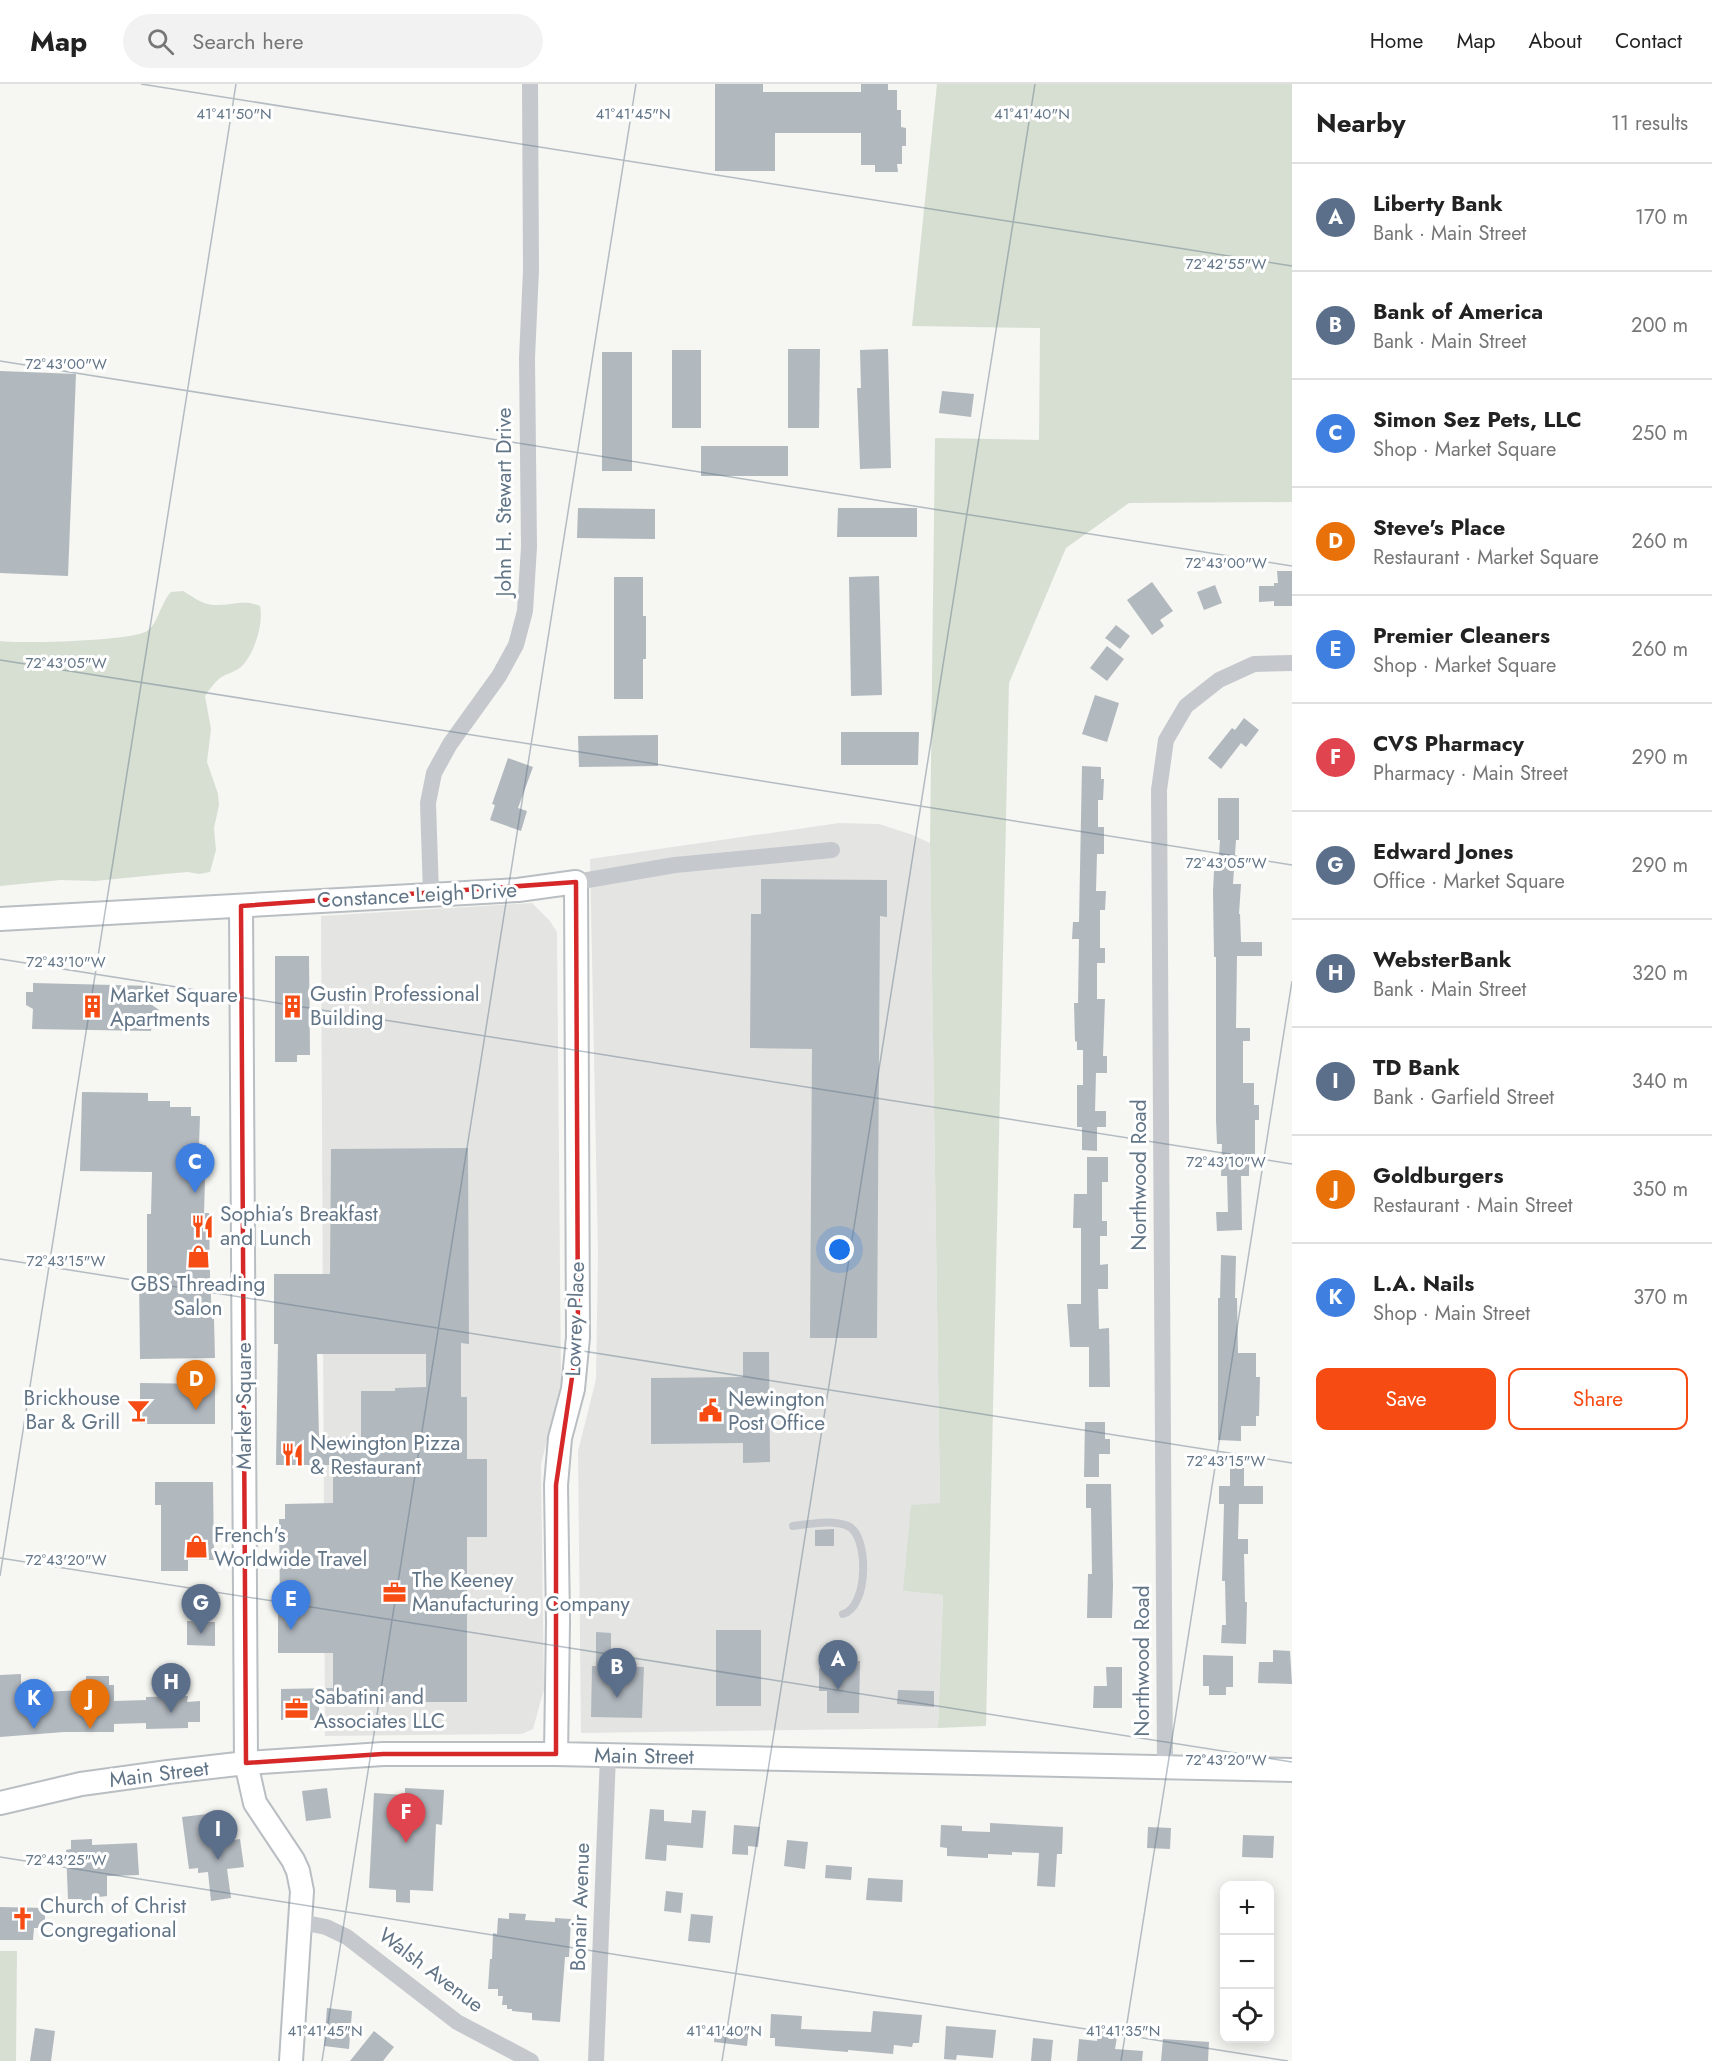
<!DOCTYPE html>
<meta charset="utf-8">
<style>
:root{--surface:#fff;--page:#f2f2f2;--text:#222;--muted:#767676;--line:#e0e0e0;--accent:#f64c13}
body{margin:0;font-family:Jost,sans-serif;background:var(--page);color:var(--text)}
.controls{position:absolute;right:18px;bottom:18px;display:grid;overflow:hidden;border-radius:12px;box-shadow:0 3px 15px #0003}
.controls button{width:54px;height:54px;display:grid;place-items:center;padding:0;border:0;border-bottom:2px solid var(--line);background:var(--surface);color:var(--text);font:30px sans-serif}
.you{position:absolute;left:840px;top:1166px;width:21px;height:21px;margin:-15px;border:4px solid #fff;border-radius:50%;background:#1a73e8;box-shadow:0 0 0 9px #1a73e833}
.badge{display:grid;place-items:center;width:39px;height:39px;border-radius:50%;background:var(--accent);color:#fff;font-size:20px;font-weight:700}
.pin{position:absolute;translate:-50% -50px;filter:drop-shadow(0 2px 3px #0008)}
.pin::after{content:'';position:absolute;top:32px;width:21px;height:18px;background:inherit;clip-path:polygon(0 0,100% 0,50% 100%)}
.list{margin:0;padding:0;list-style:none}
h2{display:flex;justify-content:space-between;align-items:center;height:78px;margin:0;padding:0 24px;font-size:26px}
h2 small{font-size:20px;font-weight:400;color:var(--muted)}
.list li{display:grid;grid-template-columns:39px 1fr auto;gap:18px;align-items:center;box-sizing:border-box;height:108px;padding:0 24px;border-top:2px solid var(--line)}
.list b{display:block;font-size:22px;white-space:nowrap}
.list p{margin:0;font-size:20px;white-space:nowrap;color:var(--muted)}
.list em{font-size:20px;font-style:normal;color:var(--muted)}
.actions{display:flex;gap:12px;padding:18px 24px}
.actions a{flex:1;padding:14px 0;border:2px solid var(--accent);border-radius:12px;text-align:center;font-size:21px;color:var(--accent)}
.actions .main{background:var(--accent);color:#fff}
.icon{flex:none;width:33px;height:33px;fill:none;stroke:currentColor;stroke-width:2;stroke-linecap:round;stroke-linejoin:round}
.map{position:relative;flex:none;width:1292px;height:1977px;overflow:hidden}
header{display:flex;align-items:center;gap:36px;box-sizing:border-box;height:84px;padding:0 30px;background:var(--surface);border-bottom:2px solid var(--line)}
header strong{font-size:28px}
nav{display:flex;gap:33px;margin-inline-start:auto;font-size:21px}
.search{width:420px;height:54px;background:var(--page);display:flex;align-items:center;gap:15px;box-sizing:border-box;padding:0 21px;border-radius:33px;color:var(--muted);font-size:22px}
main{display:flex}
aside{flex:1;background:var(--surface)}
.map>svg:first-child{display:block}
.built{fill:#e4e5e3}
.green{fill:#d7dfd3}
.building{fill:#b1b8be;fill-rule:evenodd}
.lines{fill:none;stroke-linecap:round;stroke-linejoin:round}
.secondary-casing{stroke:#b9bec3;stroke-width:26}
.lane{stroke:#c5c9cd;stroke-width:8}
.street{stroke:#c5c9cd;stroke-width:16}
.secondary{stroke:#fff;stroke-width:22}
.marked{fill:none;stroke:#d62828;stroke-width:4.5;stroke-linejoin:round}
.ticks{fill:none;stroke:#627587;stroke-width:1.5;stroke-opacity:0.45}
.labels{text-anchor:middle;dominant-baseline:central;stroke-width:6;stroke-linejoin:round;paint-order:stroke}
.street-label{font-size:21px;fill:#627587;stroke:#fff}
.poi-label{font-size:21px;fill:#627587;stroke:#fff;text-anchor:start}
.ticks-label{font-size:15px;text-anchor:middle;fill:#627587;stroke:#fff;stroke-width:6;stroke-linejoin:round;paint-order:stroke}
</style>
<header>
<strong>Map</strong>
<div class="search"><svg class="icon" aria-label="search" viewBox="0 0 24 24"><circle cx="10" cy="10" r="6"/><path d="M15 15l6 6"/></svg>Search here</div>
<nav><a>Home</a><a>Map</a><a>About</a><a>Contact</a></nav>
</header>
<main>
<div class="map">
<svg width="1292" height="1977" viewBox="0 0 1292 1977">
<rect width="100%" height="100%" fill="#f6f6f2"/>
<!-- built -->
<path class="built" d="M839,739L879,740L910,750L930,759L940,1419L903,1507L943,1511L938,1644L581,1649L578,1367L596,1295L598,1169L590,775Z
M532,819L550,837L557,848L561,1299L541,1381L544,1605L533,1645L522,1650L325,1652L321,832Z"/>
<!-- green -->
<path class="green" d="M937,0H1292V418L1129,419L1066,464L1009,599L986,1642L938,1644L943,1511L903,1507L911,1421L940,1419L930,759L935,354L1039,356L1040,244L912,242Z
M183,507C193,513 202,520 213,521C231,522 244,515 260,522C264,539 254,571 241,583C235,588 226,590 220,594C214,599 209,606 205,612L211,645L207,678L218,710L219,721L214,744L216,766L210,788L199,790L188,788L165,790L95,797L61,796L0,802V557C21,560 132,557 147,547C158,540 160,520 171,508Z
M0,1867H17L16,1977H0Z"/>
<!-- building -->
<path class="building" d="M715,0H763V8H861V0H888V6H897V26H901V43L906,44V62H902V80H897L898,88H875V81H861V49H775V87H715Z
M788,265H820L819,344H788Z
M888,265L891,384L860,385L857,304H861L860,266Z
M672,266H701V344H672Z
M602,268H632V387H602Z
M0,287L76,290L68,492L0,489Z
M942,307L974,310L971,333L939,329Z
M701,362H788V392H701Z
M578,424L655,425V455L577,454Z
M838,424H917V453H837Z
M1277,487H1292V522H1274V517L1259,518V502H1274V499H1278Z
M879,492L882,611L851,612L849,493Z
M614,493H643V532H646V575H643V615H614Z
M1152,498L1173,527L1160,536L1164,542L1152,551L1127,516Z
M1215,501L1222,519L1204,526L1197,508Z
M1116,541L1130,552L1120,565L1105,554Z
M1107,562L1124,575L1107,597L1090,584Z
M1095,611L1119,619L1107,658L1082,650Z
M1244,634L1259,646L1246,663L1241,659L1221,685L1208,674L1232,644L1235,646Z
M841,648H919L918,681H841Z
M658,651V682L579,683L578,652Z
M508,674L533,683L518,724L527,727L521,747L490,736L495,721L492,720Z
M1082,682L1101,683V695H1104L1103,716H1098V743H1104V770H1097L1096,807H1106L1105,826H1100V864H1105V879H1097V915H1105L1103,972H1107V989H1096L1095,1027H1106V1043H1097V1067L1082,1066V1043H1077V1001H1083V966H1077V958L1075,957L1074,919H1078L1079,855H1072L1073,838H1079Z
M1218,714H1239V756H1236L1233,800H1241L1239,830H1240L1241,858H1262V872H1237L1236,944H1250V957H1243V999H1254V1021H1259V1036H1255V1070H1249V1092H1241L1242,1146L1217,1147L1216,1128H1228L1227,1092H1221L1222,1060H1217L1216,1036V873H1214L1213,807L1214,787H1218L1220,756H1218Z
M761,795L887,796V833L880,832L877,1254H810L812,965L750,964L751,830H761Z
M275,872H309L310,971H297V978H275Z
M33,899L153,902L152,921L159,926V938H152L151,947L32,945L33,925L26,921V908H33Z
M82,1008L148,1009V1017H170V1023H191V1032H200L199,1061H206L204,1129H209L210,1193L212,1235H214L215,1274L140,1275L139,1193H147V1130H151L152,1088L80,1087Z
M468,1064L469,1260L461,1259V1313H467V1375H487V1453H467V1618H319V1636H281V1605L333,1604V1569H278V1518H280L279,1435H285V1420L333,1419V1381H276L278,1260H274V1190H330L331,1065ZM317,1270H426V1303L395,1304V1307H361V1353H319Z
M1087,1073H1108V1098H1102V1137H1107V1152H1100V1181L1108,1180V1205H1098L1099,1245L1109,1244L1110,1303H1089V1263H1070L1067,1220H1081V1144H1073L1074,1110H1087Z
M1221,1171L1236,1172L1235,1214H1237L1238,1269H1256V1293H1260L1259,1332H1256V1342H1241V1357L1218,1356V1214H1220Z
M743,1268H769L770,1378L743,1379V1359L651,1360V1294L743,1293Z
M140,1299L215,1300V1340H140Z
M1085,1338H1105V1355H1110V1370H1099V1393H1084Z
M1230,1378H1244V1402H1263V1420H1239L1238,1455H1248V1470H1244L1245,1518H1247L1246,1560L1221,1559L1222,1541H1226L1225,1497H1222L1224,1420H1219V1402H1230Z
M155,1398H213L214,1476H188V1487H161V1421H155Z
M1086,1400H1111L1113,1502L1112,1534H1087L1088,1490H1092L1091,1424H1086Z
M834,1445V1462H815V1446Z
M187,1537L215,1538V1562L187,1561Z
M716,1546H761V1622H716Z
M596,1548L611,1549V1582L644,1583L642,1634L591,1633L592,1582H596Z
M1273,1566L1290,1567L1292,1600L1258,1599L1259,1578H1273Z
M1203,1571L1233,1572V1603H1226V1611H1209V1602H1203Z
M827,1577H860L859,1629H827V1607H819V1584H827Z
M1106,1583H1122V1624H1093L1094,1602H1107Z
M21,1590V1609L84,1606V1601H86V1592H109V1601H114V1617L146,1616V1613L188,1612L187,1618L200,1617V1638H188V1644L146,1645V1639L114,1640V1648H64L0,1653V1591Z
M898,1606L934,1607V1623L897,1620Z
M327,1704L331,1734L306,1737L302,1707Z
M405,1704L444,1706L442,1741L436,1740L433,1807L410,1806V1819L396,1818V1806L369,1804L374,1709L405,1711Z
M650,1725L664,1726V1737L691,1739L692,1726L706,1727L703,1764L667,1761L666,1777L645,1775Z
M224,1728L228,1757L240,1755L244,1783L227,1785L231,1814L211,1817L208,1788L198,1789V1784L189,1785L182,1733Z
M990,1739L1063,1743L1062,1770H1057L1055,1803L1037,1802L1039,1769L1012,1768V1771L988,1770V1774L947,1772V1764L940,1763L941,1741L962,1742V1747L990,1748Z
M734,1741L760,1743L758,1763L748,1762V1771L732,1770Z
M1148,1743L1171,1744L1170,1765L1147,1764Z
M1243,1751L1274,1752L1273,1774L1242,1773Z
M92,1755V1761L137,1759L139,1791L107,1792V1812L99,1813L100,1827L82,1828V1815H68L66,1766L71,1765V1756Z
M787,1756L808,1758L805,1785L784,1782Z
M826,1781L852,1783L851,1796L825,1794Z
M868,1794L903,1796L902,1818L866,1816Z
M666,1807L683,1809L681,1829L664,1827Z
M0,1823L45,1824V1844H34L33,1856H0Z
M509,1829L526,1830L525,1836L555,1838V1834L571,1835L569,1873H565L560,1938L532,1936V1929L512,1927V1925H507V1921H502L503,1912H498V1905H488L490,1875H492L493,1849L497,1850L498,1834L509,1835Z
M691,1830L713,1832L710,1859L688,1857Z
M327,1924L352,1927L349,1965L324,1962Z
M873,1927L922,1931L919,1959H913L912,1963L894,1961L893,1970L848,1966V1968L775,1962V1954H770L771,1930L802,1932L801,1945L871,1948Z
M716,1939L749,1943L747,1962L714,1958Z
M946,1942L996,1946L993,1974L957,1971L956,1976L944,1975Z
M35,1944L55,1947L51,1977H30Z
M1098,1945L1112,1947V1952L1117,1953L1115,1965L1143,1967L1142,1977H1077L1079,1955L1097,1957Z
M374,1947L394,1963L383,1977H350Z
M1033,1954L1053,1956L1051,1977H1031Z
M1163,1955L1209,1958L1208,1977H1161Z"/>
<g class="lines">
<defs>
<path id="secondary" d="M241,822L246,1679L255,1719L293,1776L298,1787L302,1807L291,1977
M0,835L518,806L576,798L578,1253L573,1305L560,1354L556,1401L558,1538L556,1670
M0,1719L81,1700L168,1688L246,1679L383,1670H556L1292,1686"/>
</defs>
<!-- secondary casing -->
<use href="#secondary" class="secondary-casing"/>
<!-- lane -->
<path class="lane" d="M793,1442C810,1440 832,1435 848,1442C869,1451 869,1523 843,1530"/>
<!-- street -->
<path class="street" d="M576,798L675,781L832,766
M431,810L428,719L434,689L450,660L499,592L516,561L525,527L529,463L527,274L531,186L530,0
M1165,1684L1159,706L1166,656L1186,622L1219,596L1254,580L1292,579
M301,1838L326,1843L347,1853L457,1938L531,1977
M596,1977L608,1671"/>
<!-- secondary -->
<use href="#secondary" class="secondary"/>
</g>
<!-- marked area -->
<path class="marked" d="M576,798L578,1253L556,1401V1670H383L246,1679L241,822Z"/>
<!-- ticks -->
<path class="ticks" d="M141,0L1292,182M0,277L1292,482M0,576L1292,781M0,875L1292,1080M0,1175L1292,1379M0,1474L1292,1678M0,1492L236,0M0,1773L1288,1977M322,1977L636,0M722,1977L1035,0M1121,1977L1292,897"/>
<!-- icons -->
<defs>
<symbol id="building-bare" viewBox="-9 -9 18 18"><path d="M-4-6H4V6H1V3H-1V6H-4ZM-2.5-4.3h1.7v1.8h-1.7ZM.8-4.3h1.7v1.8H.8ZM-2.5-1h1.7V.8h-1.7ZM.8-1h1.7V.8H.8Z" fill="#f64c13" stroke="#fff" stroke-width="2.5" paint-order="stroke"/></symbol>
<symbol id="restaurant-bare" viewBox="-9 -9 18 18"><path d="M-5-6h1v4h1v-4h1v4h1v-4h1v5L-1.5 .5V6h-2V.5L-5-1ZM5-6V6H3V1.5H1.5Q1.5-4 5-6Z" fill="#f64c13" stroke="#fff" stroke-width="2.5" paint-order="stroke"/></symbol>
<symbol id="shop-bare" viewBox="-9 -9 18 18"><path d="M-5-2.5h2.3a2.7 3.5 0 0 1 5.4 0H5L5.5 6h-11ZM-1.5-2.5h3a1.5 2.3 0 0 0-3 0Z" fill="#f64c13" stroke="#fff" stroke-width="2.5" paint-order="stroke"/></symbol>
<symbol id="bar-bare" viewBox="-9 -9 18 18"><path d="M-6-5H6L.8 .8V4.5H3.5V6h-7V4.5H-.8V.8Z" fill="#f64c13" stroke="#fff" stroke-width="2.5" paint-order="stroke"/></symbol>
<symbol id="civic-bare" viewBox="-9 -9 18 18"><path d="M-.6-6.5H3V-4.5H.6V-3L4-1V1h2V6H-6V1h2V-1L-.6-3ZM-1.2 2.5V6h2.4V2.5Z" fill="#f64c13" stroke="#fff" stroke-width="2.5" paint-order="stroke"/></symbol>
<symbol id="office-bare" viewBox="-9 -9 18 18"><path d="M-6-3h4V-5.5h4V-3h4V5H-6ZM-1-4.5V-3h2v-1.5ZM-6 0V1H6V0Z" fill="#f64c13" stroke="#fff" stroke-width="2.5" paint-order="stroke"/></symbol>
<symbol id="church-bare" viewBox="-9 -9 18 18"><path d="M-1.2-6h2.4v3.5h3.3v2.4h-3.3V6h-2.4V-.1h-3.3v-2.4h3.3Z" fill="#f64c13" stroke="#fff" stroke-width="2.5" paint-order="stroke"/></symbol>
</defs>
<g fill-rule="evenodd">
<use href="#building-bare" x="276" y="906" width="33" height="33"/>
<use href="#building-bare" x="76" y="906" width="33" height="33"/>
<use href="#restaurant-bare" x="186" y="1126" width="33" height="33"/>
<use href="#shop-bare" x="182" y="1156" width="33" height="33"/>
<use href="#bar-bare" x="122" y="1310" width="33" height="33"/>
<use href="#civic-bare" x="694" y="1310" width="33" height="33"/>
<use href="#restaurant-bare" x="276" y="1354" width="33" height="33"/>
<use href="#shop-bare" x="180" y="1446" width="33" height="33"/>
<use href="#office-bare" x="378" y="1492" width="33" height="33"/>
<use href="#office-bare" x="280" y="1608" width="33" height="33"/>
<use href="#church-bare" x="6" y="1818" width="33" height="33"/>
</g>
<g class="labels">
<!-- street labels -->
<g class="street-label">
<text transform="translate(504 418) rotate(-90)">John H. Stewart Drive</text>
<text transform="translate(417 811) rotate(-3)">Constance Leigh Drive</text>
<text transform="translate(1139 1091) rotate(-90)">Northwood Road</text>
<text transform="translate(575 1235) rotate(-88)">Lowrey Place</text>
<text transform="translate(244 1322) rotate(-90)">Market Square</text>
<text transform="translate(1142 1577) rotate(-90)">Northwood Road</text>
<text transform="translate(644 1672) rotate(1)">Main Street</text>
<text transform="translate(159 1690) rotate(-7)">Main Street</text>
<text transform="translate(580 1823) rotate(-88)">Bonair Avenue</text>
<text transform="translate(431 1886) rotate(37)">Walsh Avenue</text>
</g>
<!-- poi labels -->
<g class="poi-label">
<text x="310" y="910">Gustin Professional<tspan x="310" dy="24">Building</tspan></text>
<text x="110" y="911">Market Square<tspan x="110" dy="24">Apartments</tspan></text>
<text x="220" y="1130">Sophia’s Breakfast<tspan x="220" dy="24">and Lunch</tspan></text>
<text x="198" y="1200" text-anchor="middle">GBS Threading<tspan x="198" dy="24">Salon</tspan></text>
<text x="120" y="1314" text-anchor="end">Brickhouse<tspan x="120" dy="24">Bar &amp; Grill</tspan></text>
<text x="728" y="1315">Newington<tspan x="728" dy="24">Post Office</tspan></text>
<text x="310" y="1359">Newington Pizza<tspan x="310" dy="24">&amp; Restaurant</tspan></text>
<text x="214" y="1451">French's<tspan x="214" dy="24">Worldwide Travel</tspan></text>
<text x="412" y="1496">The Keeney<tspan x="412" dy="24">Manufacturing Company</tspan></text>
<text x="314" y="1613">Sabatini and<tspan x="314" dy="24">Associates LLC</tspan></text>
<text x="40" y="1822">Church of Christ<tspan x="40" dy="24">Congregational</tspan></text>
</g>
</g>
<g class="ticks-label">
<text x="234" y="35">41°41'50"N</text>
<text x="633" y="35">41°41'45"N</text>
<text x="1032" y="35">41°41'40"N</text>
<text x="1226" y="185">72°42'55"W</text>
<text x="66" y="285">72°43'00"W</text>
<text x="1226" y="484">72°43'00"W</text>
<text x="66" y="584">72°43'05"W</text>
<text x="1226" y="784">72°43'05"W</text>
<text x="66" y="883">72°43'10"W</text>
<text x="1226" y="1083">72°43'10"W</text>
<text x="66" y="1182">72°43'15"W</text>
<text x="1226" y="1382">72°43'15"W</text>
<text x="66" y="1481">72°43'20"W</text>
<text x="1226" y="1681">72°43'20"W</text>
<text x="66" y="1781">72°43'25"W</text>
<text x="325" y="1952">41°41'45"N</text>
<text x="724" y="1952">41°41'40"N</text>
<text x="1123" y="1952">41°41'35"N</text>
</g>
</svg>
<div class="controls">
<button>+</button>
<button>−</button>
<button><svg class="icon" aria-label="locate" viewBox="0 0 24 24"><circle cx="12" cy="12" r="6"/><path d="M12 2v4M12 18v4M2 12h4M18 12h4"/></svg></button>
</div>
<div class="you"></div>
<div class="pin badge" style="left:838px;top:1606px;background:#5c6f8a">A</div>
<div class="pin badge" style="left:617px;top:1614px;background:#5c6f8a">B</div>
<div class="pin badge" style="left:195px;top:1109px;background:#3f7fe0">C</div>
<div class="pin badge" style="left:196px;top:1326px;background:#e8710a">D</div>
<div class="pin badge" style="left:291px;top:1546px;background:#3f7fe0">E</div>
<div class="pin badge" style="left:406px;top:1759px;background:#e0444e">F</div>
<div class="pin badge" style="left:201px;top:1550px;background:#5c6f8a">G</div>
<div class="pin badge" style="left:171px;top:1629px;background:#5c6f8a">H</div>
<div class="pin badge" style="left:218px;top:1776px;background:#5c6f8a">I</div>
<div class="pin badge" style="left:90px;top:1645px;background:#e8710a">J</div>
<div class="pin badge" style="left:34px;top:1645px;background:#3f7fe0">K</div>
</div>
<aside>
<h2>Nearby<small>11 results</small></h2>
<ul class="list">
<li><span class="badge" style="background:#5c6f8a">A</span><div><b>Liberty Bank</b><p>Bank · Main Street</p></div><em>170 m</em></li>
<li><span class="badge" style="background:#5c6f8a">B</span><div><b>Bank of America</b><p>Bank · Main Street</p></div><em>200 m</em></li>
<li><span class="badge" style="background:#3f7fe0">C</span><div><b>Simon Sez Pets, LLC</b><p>Shop · Market Square</p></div><em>250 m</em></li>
<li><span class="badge" style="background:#e8710a">D</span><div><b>Steve's Place</b><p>Restaurant · Market Square</p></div><em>260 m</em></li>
<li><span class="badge" style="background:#3f7fe0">E</span><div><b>Premier Cleaners</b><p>Shop · Market Square</p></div><em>260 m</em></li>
<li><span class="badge" style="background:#e0444e">F</span><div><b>CVS Pharmacy</b><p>Pharmacy · Main Street</p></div><em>290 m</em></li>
<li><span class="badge" style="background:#5c6f8a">G</span><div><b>Edward Jones</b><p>Office · Market Square</p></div><em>290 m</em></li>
<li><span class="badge" style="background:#5c6f8a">H</span><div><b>WebsterBank</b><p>Bank · Main Street</p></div><em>320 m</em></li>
<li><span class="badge" style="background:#5c6f8a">I</span><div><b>TD Bank</b><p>Bank · Garfield Street</p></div><em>340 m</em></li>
<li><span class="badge" style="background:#e8710a">J</span><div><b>Goldburgers</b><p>Restaurant · Main Street</p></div><em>350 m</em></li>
<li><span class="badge" style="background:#3f7fe0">K</span><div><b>L.A. Nails</b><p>Shop · Main Street</p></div><em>370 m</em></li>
</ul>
<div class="actions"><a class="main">Save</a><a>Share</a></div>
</aside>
</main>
